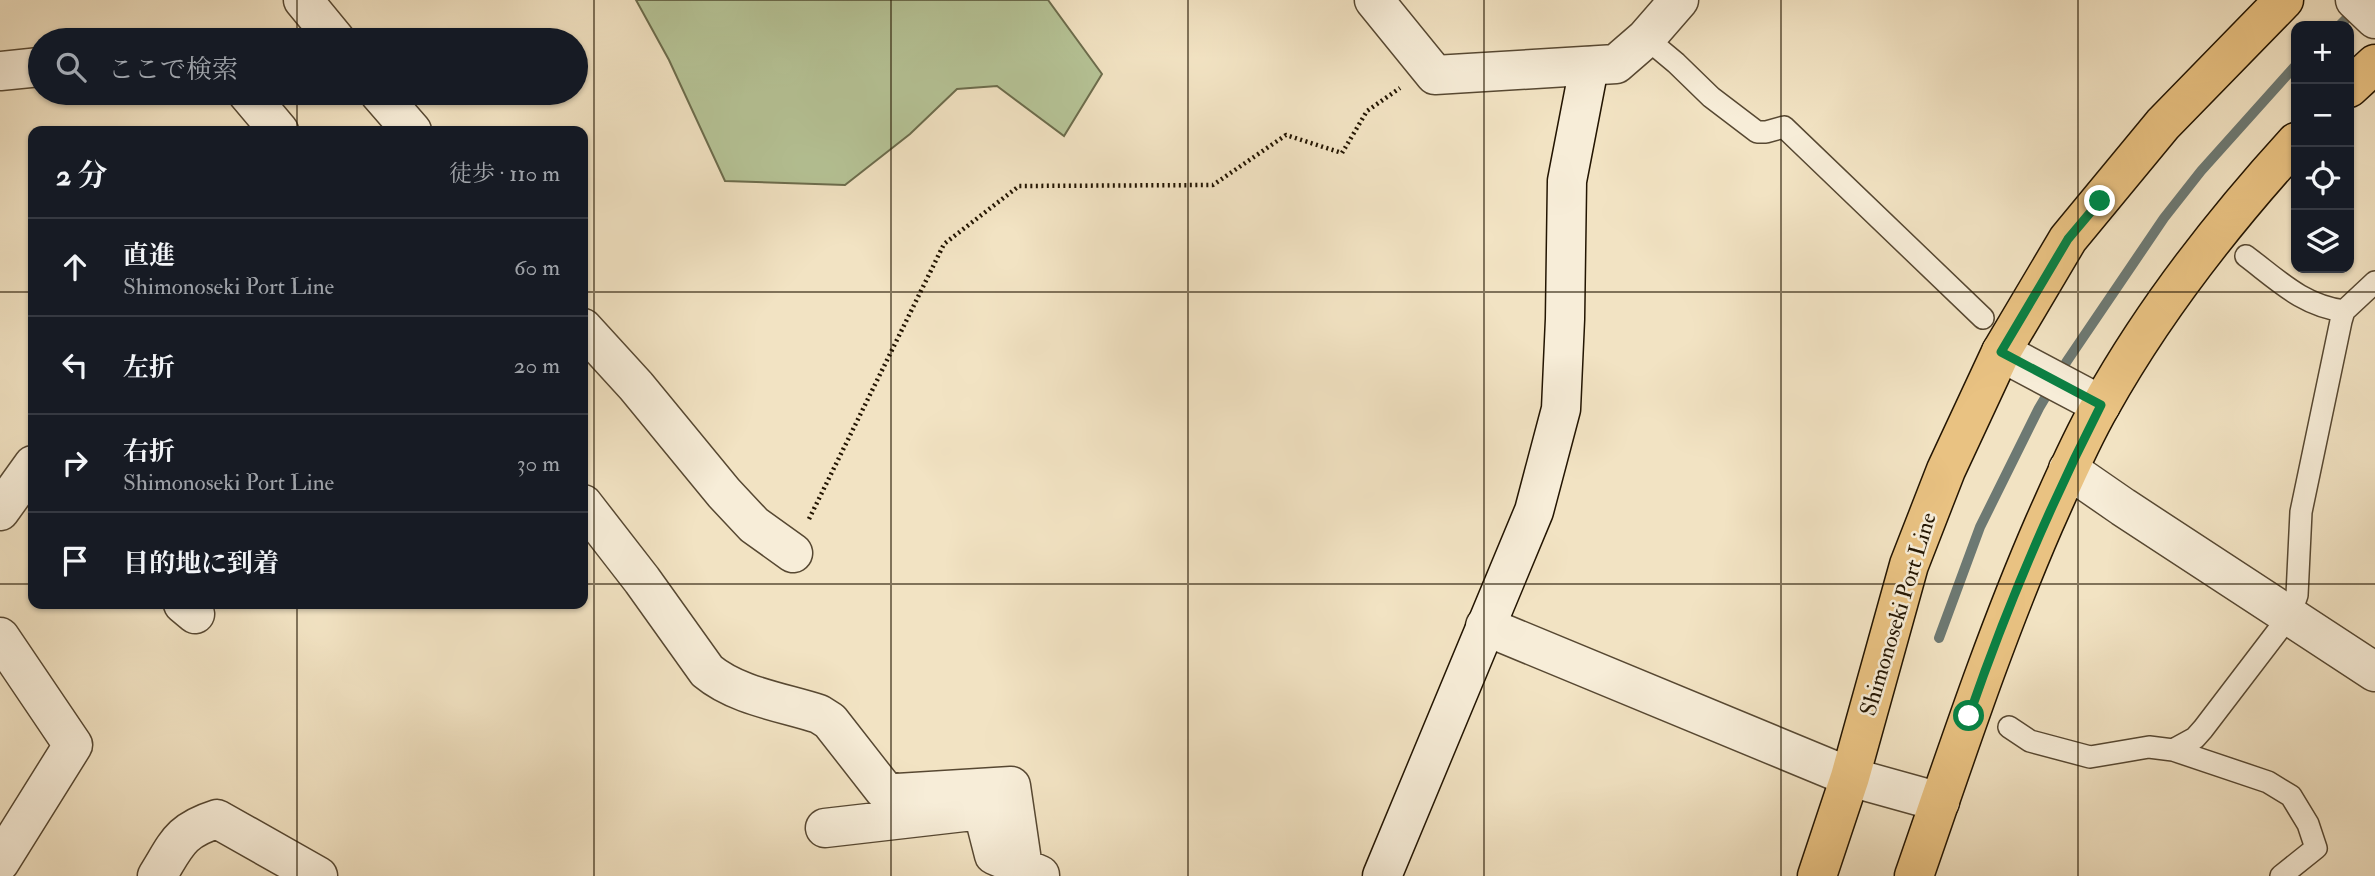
<!DOCTYPE html>
<html lang="ja">
<meta charset="utf-8">
<style>
:root{--surface:#171b24;--page:#242831;--text:#f1f3f6;--muted:#9ea1a6;--line:#363941}
body{margin:0;font-family:"IM FELL Double Pica","Noto Serif JP",serif;background:var(--page);color:var(--text)}
.controls{position:absolute;right:21px;top:21px;display:grid;overflow:hidden;border-radius:14px;box-shadow:0 2px 5px #0004}
.controls button{width:63px;height:63px;display:grid;place-items:center;padding:0;border:0;border-bottom:2px solid var(--line);background:var(--surface);color:var(--text);font:35px sans-serif}
.stop{position:absolute;width:21px;height:21px;margin:-16px;border:5px solid #0b8043;border-radius:50%;background:#fff}
.stop.end{background:#0b8043;border-color:#fff;box-shadow:0 2px 7px #0008}
.list{margin:0;padding:0;list-style:none}
h2{display:flex;justify-content:space-between;align-items:center;height:91px;margin:0;padding:0 28px;font-size:30px}
h2 small{font-size:23px;font-weight:400;color:var(--muted)}
.list li{display:grid;grid-template-columns:46px 1fr auto;gap:21px;align-items:center;box-sizing:border-box;height:98px;padding:0 28px;border-top:2px solid var(--line)}
.list b{display:block;font-size:26px;white-space:nowrap}
.list p{margin:0;font-size:23px;white-space:nowrap;color:var(--muted)}
.list em{font-size:23px;font-style:normal;color:var(--muted)}
.icon{flex:none;width:38px;height:38px;fill:none;stroke:currentColor;stroke-width:2;stroke-linecap:round;stroke-linejoin:round}
.map{position:relative;flex:none;width:2375px;height:876px;overflow:hidden}
.search{position:absolute;background:var(--surface);box-shadow:0 2px 5px #0004;left:28px;top:28px;width:560px;height:77px;display:flex;align-items:center;gap:18px;box-sizing:border-box;padding:0 24px;border-radius:38px;color:var(--muted);font-size:26px}
.panel{position:absolute;background:var(--surface);box-shadow:0 2px 5px #0004;left:28px;top:126px;width:560px;height:483px;border-radius:14px}
.map>svg:first-child{display:block}
.green{fill:#b6c497;stroke:#6c6c4c;stroke-width:2}
.lines{fill:none;stroke-linecap:round;stroke-linejoin:round}
.stream{stroke:#6d7973;stroke-width:10}
.lane-casing{stroke:#574832;stroke-width:24}
.street-casing{stroke:#574832;stroke-width:41}
.secondary-casing{stroke:#231502;stroke-width:41}
.primary-casing{stroke:#231502;stroke-width:41}
.path{stroke:#231502;stroke-width:4.5;stroke-dasharray:2 3.5;stroke-linecap:butt}
.lane{stroke:#f7edd8;stroke-width:21}
.street{stroke:#f7edd8;stroke-width:38}
.secondary{stroke:#f7edd8;stroke-width:38}
.primary{stroke:#e9c282;stroke-width:38}
.route{stroke:#0b8043;stroke-width:9}
.grid{fill:none;stroke:#231502;stroke-width:2;stroke-opacity:0.55}
.labels{text-anchor:middle;dominant-baseline:central;stroke-width:5;stroke-linejoin:round;paint-order:stroke}
.street-label{font-size:23px;fill:#231502;stroke:#f7edd8}
</style>
<div class="map">
<svg width="2375" height="876" viewBox="0 0 2375 876">
<rect width="100%" height="100%" fill="#f2e3c3"/>
<filter id="stains"><feTurbulence type="fractalNoise" baseFrequency=".00286" numOctaves="4"/><feColorMatrix values="0 0 0 0 .2 0 0 0 0 .09 0 0 0 0 .02 0 0 0 .5 -.17"/></filter>
<radialGradient id="worn" r=".72"><stop offset=".6" stop-color="#630" stop-opacity="0"/><stop offset="1" stop-color="#630" stop-opacity=".3"/></radialGradient>
<!-- green -->
<path class="green" d="M636,0H1048L1102,74L1064,136L997,86L957,89L910,134L845,185L725,181L669,60Z"/>
<g class="lines">
<!-- stream -->
<path class="stream" d="M2339,26L2357,8
M1939,638L1980,527L2039,408L2067,361L2164,218L2201,171L2296,65"/>
<defs>
<path id="lane" d="M1646,38L1676,63L1711,97L1757,132H1766L1784,127L1983,318
M2246,256C2279,281 2302,305 2344,311
M2009,727L2030,741L2090,757L2149,747L2173,750L2268,782L2291,796L2308,824L2316,848L2281,876
M2173,750L2195,738L2203,729L2290,615L2297,595L2301,512L2341,321L2344,311L2375,282"/>
<path id="street" d="M303,0L336,40
M1374,0L1435,75L1616,64L1646,38L1679,0
M2355,0L2375,19
M0,71L40,67
M247,93L279,131
M379,93L412,131
M583,328L636,386L724,493L754,525L793,553
M2001,352L2101,405
M2068,469L2123,507L2375,672
M583,504L642,580L707,671C737,696 782,702 819,714L830,721L884,790L897,793L1011,786L1023,868
M0,511L33,465
M183,604L195,614
M1485,626L1850,777L1940,802
M0,637L73,745L0,862
M825,828L964,812H983L994,855L1040,875
M157,876C177,844 179,831 217,819L318,876"/>
<path id="secondary" d="M1382,876L1534,511L1561,409L1565,319L1567,181L1589,67"/>
<path id="primary" d="M2349,88L2375,64
M1817,876L1850,777L1909,565L1946,470L2001,352L2068,239L2163,124L2284,0
M1914,876C1955,758 1994,639 2044,524C2062,484 2079,443 2101,405C2154,310 2223,222 2296,142"/>
</defs>
<!-- lane casing -->
<use href="#lane" class="lane-casing"/>
<!-- street casing -->
<use href="#street" class="street-casing"/>
<!-- secondary casing -->
<use href="#secondary" class="secondary-casing"/>
<!-- primary casing -->
<use href="#primary" class="primary-casing"/>
<!-- path -->
<path class="path" d="M809,519L944,244L1019,186L1213,185L1286,135L1342,153L1367,111L1400,88"/>
<!-- lane -->
<use href="#lane" class="lane"/>
<!-- street -->
<use href="#street" class="street"/>
<!-- secondary -->
<use href="#secondary" class="secondary"/>
<!-- primary -->
<use href="#primary" class="primary"/>
</g>
<g class="lines">
<!-- route -->
<path class="route" d="M1969,716C2006,609 2050,505 2101,405L2001,352L2068,239L2100,201"/>
</g>
<!-- grid -->
<path class="grid" d="M297,0V40M594,0V876M891,0V876M1188,0V876M1484,0V876M1781,0V876M2078,0V876M297,93V131M0,292H33M583,292H2375M0,584H33M583,584H2375M297,604V876"/>
<g class="labels">
<!-- street labels -->
<g class="street-label">
<text transform="translate(1898 614) rotate(-73)">Shimonoseki Port Line</text>
</g>
</g>
<rect width="100%" height="100%" filter="url(#stains)"/>
<rect width="100%" height="100%" fill="url(#worn)"/>
</svg>
<div class="controls">
<button>+</button>
<button>−</button>
<button><svg class="icon" aria-label="locate" viewBox="0 0 24 24"><circle cx="12" cy="12" r="6"/><path d="M12 2v4M12 18v4M2 12h4M18 12h4"/></svg></button>
<button><svg class="icon" aria-label="layers" viewBox="0 0 24 24"><path d="M12 4l9 5-9 5-9-5zM3 14l9 5 9-5"/></svg></button>
</div>
<div class="stop" style="left:1969px;top:716px"></div>
<div class="stop end" style="left:2100px;top:201px"></div>
<div class="search"><svg class="icon" aria-label="search" viewBox="0 0 24 24"><circle cx="10" cy="10" r="6"/><path d="M15 15l6 6"/></svg>ここで検索</div>
<section class="panel">
<h2>2 分<small>徒歩 · 110 m</small></h2>
<ul class="list">
<li><svg class="icon" aria-label="ahead" viewBox="0 0 24 24"><path d="M12 20V5M6 11l6-6 6 6"/></svg><div><b>直進</b><p>Shimonoseki Port Line</p></div><em>60 m</em></li>
<li><svg class="icon" aria-label="left" viewBox="0 0 24 24"><path d="M17 20v-9H6M10 6l-5 5 5 5"/></svg><div><b>左折</b></div><em>20 m</em></li>
<li><svg class="icon" aria-label="right" viewBox="0 0 24 24"><path d="M7 20v-9h11M14 6l5 5-5 5"/></svg><div><b>右折</b><p>Shimonoseki Port Line</p></div><em>30 m</em></li>
<li><svg class="icon" aria-label="arrive" viewBox="0 0 24 24"><path d="M6 21V4h12l-3 4 3 4H6"/></svg><div><b>目的地に到着</b></div></li>
</ul>
</section>
</div>
